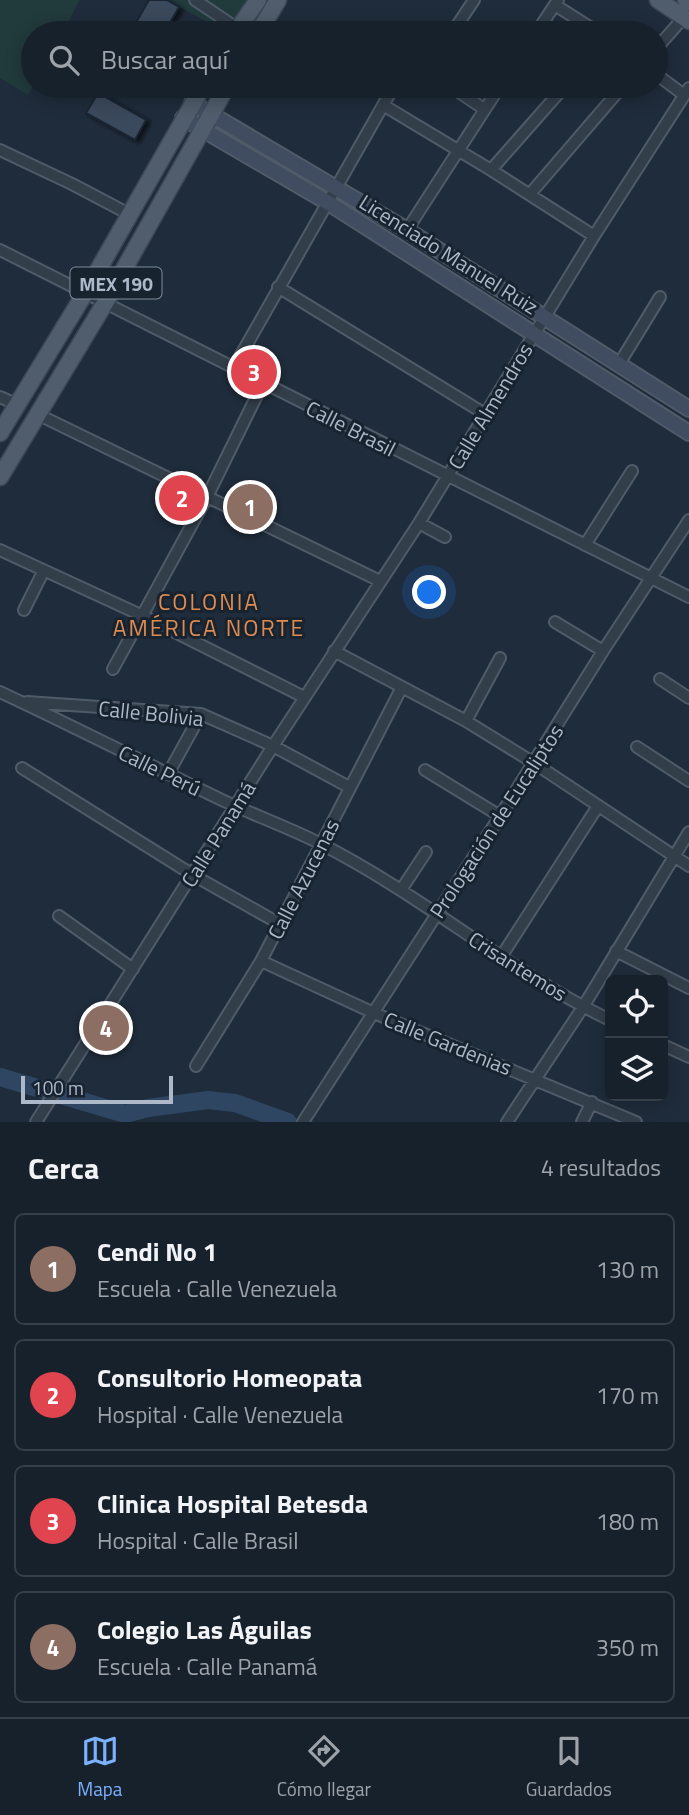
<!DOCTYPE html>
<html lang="es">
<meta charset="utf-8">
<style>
:root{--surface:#17212c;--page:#242e38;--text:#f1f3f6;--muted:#9ea3a9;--line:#363e48;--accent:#7bb1ff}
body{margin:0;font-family:"Titillium Web",sans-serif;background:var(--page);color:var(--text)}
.controls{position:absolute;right:21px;bottom:21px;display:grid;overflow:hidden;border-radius:10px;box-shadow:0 4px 18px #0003}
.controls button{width:63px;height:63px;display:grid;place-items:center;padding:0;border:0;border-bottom:2px solid var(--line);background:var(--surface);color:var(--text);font:35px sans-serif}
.scale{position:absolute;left:21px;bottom:18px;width:152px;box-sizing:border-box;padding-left:7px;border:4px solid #adb8c8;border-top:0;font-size:19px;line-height:24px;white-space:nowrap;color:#adb8c8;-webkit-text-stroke:5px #182330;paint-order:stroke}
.you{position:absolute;left:430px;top:593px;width:24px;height:24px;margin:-18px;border:5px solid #fff;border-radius:50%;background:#1a73e8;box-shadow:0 0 0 10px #1a73e833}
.badge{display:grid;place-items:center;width:46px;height:46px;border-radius:50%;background:var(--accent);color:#fff;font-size:23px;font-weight:700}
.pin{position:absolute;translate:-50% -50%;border:4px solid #fff;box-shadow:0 2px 7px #0006}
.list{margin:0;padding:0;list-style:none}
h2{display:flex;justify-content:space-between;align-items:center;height:91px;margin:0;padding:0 28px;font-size:30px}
h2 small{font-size:23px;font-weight:400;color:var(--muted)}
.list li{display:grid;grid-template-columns:46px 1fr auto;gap:21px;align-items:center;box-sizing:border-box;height:112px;margin:0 14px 14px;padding:0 14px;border:2px solid var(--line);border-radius:10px}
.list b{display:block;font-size:26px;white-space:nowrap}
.list p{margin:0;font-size:23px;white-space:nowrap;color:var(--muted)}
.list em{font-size:23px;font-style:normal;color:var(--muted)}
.icon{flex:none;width:38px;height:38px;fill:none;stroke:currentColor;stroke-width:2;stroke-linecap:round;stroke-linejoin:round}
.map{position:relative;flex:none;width:689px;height:1122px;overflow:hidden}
.search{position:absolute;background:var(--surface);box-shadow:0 4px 18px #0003;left:21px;right:21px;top:21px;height:77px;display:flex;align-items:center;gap:18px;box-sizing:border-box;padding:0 24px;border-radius:38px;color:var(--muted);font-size:26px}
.sheet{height:595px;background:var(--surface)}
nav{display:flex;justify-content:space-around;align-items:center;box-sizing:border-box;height:98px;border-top:2px solid var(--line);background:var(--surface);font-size:19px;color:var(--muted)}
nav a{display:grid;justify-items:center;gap:4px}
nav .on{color:var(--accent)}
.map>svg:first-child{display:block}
.park{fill:#213a3c}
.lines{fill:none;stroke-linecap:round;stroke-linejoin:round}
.river{stroke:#2f4663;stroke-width:18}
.building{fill:#3a4a5b;stroke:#1a2532;stroke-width:2;filter:url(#shadow)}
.street-casing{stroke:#505b69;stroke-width:14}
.secondary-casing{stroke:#505b69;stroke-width:18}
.primary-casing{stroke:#3c4755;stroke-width:19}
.street{stroke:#333e4b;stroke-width:10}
.secondary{stroke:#404c5f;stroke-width:14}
.primary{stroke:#505d6c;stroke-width:16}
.labels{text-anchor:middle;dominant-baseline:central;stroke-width:6;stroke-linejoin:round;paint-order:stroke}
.shield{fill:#182330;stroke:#808b9a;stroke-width:2}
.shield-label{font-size:19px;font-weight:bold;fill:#adb8c8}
.street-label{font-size:21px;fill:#adb8c8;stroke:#182330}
.neighbourhood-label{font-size:23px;letter-spacing:2px;fill:#df8b51;stroke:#182330}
</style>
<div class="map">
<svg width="689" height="1122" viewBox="0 0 689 1122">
<defs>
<filter id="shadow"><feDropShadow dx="4" dy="2.5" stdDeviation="2" flood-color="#0009"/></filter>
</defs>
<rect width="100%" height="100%" fill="#1f2c3b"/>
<!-- park -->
<path class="park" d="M0,0H80L62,33H33V85L28,95L0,78Z
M167,0H246L227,33Z"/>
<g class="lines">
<!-- river -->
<path class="river" d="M0,1077L125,1114L148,1108L208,1100L235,1103L288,1122"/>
</g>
<!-- building -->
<path class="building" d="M149,0H167L179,7L164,33H130Z
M98,93L146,120L135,140L86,113Z"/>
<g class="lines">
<defs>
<path id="street" d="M195,0L238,29
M555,5L599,33
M452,33L474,0
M536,33L558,0
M656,49L684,17
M656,74L684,95
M450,86L484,109
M383,105L491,170L594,236
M0,150L72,184L129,214
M491,170L565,86
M530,194L623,86
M407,230L500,86
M0,250L689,597
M278,287L485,414
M619,364L660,297
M234,367L394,86
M0,397L18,405
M37,414L380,581
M419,523L445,537
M585,545L632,471
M0,550L143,616L304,697
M24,610L43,572
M555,622L603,651
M334,651L402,687
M113,669L207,497L263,383
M660,679L689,698
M0,692C75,727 149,765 224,801C256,816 290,828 321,844C422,895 508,971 610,1020
M27,702L201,714L273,746L349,787
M466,721L500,658
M637,747L689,781
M22,768L193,875L280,924
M425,770L500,816
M168,774L201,714
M401,890L426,852
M59,916L133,969
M616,951L689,988
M501,957L598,806
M261,961L374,1013L636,1122
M663,1045L689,1057
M196,1066L261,961L402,687L466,721L534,763L689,866
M36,1122L273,746L419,523L594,236L689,88
M303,1122L500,816L603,651L689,520
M507,1122L583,1007L689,832
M582,1122L592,1102"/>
<path id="secondary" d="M192,103L407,230L689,409
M183,118L327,202L689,433"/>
<path id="primary" d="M658,0L689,21
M686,0L689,2
M235,33L258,0
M258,33L278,0
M0,433L85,293L203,86
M0,477L105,303L227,86"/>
</defs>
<!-- street casing -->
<use href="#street" class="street-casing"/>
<!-- secondary casing -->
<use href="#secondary" class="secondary-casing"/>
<!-- primary casing -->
<use href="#primary" class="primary-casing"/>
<!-- street -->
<use href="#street" class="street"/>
<!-- secondary -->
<use href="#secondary" class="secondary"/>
<!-- primary -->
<use href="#primary" class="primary"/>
</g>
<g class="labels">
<!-- shield labels -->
<rect class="shield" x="70.5" y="267.5" width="91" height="31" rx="5"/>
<g class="shield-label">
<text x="116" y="283">MEX 190</text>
</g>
<!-- street labels -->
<g class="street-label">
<text transform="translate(449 254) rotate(32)">Licenciado Manuel Ruiz</text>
<text transform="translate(490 406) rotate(-59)">Calle Almendros</text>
<text transform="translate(351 428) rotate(27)">Calle Brasil</text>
<text transform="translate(151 713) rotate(6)">Calle Bolivia</text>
<text transform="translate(160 770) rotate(26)">Calle Perú</text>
<text transform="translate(496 821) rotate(-57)">Prologación de Eucaliptos</text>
<text transform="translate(218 834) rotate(-58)">Calle Panamá</text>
<text transform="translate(303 879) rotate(-63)">Calle Azucenas</text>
<text transform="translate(518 966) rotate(32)">Crisantemos</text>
<text transform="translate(448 1043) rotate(22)">Calle Gardenias</text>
</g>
<!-- neighbourhood labels -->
<g class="neighbourhood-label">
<text x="209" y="601">COLONIA<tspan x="209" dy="26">AMÉRICA NORTE</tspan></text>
</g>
</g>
</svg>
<div class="controls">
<button><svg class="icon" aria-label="locate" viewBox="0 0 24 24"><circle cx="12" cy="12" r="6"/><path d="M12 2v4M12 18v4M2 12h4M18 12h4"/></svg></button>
<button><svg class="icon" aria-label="layers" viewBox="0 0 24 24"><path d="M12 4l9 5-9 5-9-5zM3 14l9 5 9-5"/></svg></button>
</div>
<div class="scale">100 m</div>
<div class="you"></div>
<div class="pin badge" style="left:250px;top:507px;background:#8d6e63">1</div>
<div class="pin badge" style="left:182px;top:498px;background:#e0444e">2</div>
<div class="pin badge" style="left:254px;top:372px;background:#e0444e">3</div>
<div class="pin badge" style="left:106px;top:1028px;background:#8d6e63">4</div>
<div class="search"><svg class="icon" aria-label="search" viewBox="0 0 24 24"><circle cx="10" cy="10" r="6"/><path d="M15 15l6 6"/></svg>Buscar aquí</div>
</div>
<section class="sheet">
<h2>Cerca<small>4 resultados</small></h2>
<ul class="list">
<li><span class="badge" style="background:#8d6e63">1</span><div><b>Cendi No 1</b><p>Escuela · Calle Venezuela</p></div><em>130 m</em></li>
<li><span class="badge" style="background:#e0444e">2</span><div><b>Consultorio Homeopata</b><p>Hospital · Calle Venezuela</p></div><em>170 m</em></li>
<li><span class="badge" style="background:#e0444e">3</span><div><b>Clinica Hospital Betesda</b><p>Hospital · Calle Brasil</p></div><em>180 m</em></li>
<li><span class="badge" style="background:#8d6e63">4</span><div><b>Colegio Las Águilas</b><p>Escuela · Calle Panamá</p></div><em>350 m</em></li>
</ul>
</section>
<nav>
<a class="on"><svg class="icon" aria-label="map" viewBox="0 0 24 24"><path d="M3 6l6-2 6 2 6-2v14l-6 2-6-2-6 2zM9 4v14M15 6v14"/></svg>Mapa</a>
<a><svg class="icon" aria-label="directions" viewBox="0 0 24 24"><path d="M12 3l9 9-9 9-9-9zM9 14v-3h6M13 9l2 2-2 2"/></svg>Cómo llegar</a>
<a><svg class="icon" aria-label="saved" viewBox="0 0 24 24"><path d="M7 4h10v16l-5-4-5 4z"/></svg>Guardados</a>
</nav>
